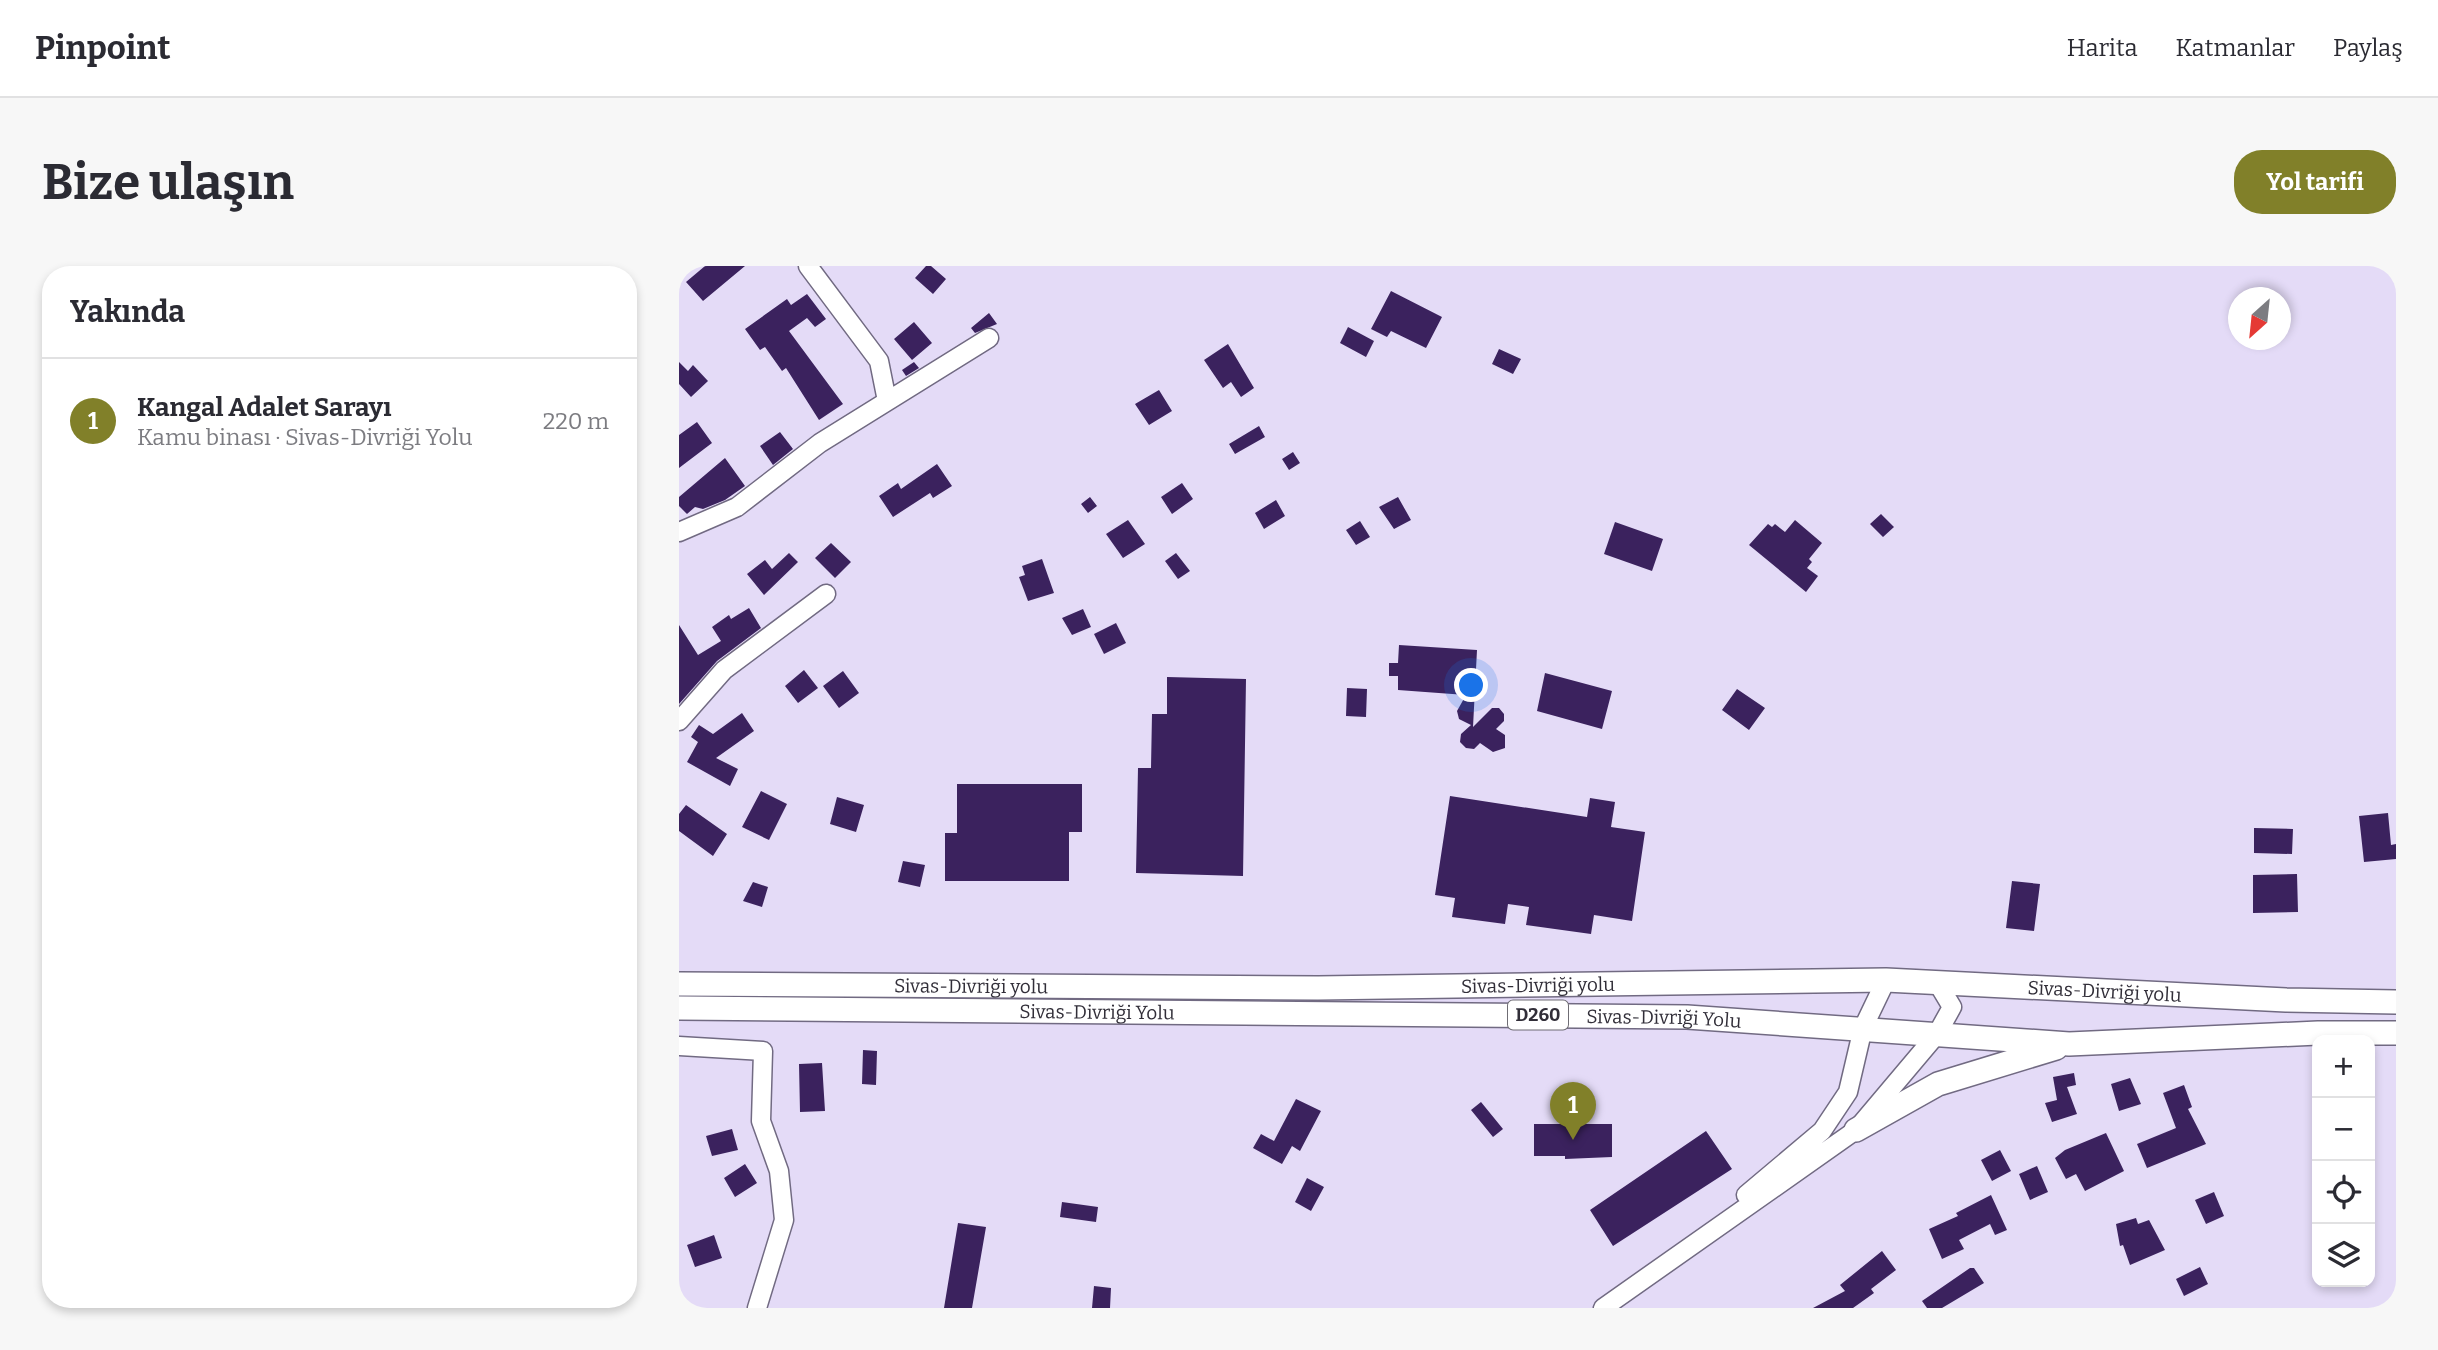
<!DOCTYPE html>
<html lang="tr">
<meta charset="utf-8">
<style>
:root{--surface:#fff;--page:#f7f7f7;--text:#2b2b33;--muted:#7c7c81;--line:#e1e1e2;--accent:#818029}
body{margin:0;font-family:Bitter,serif;background:var(--page);color:var(--text)}
.controls{position:absolute;right:21px;bottom:21px;display:grid;overflow:hidden;border-radius:14px;box-shadow:0 4px 10px #0003}
.controls button{width:63px;height:63px;display:grid;place-items:center;padding:0;border:0;border-bottom:2px solid var(--line);background:var(--surface);color:var(--text);font:35px sans-serif}
.compass{position:absolute;left:1549px;top:21px;width:63px;height:63px;border-radius:50%;background:var(--surface);box-shadow:0 4px 10px #0003;rotate:207deg}
.you{position:absolute;left:793px;top:420px;width:24px;height:24px;margin:-18px;border:5px solid #fff;border-radius:50%;background:#1a73e8;box-shadow:0 0 0 10px #1a73e833}
.badge{display:grid;place-items:center;width:46px;height:46px;border-radius:50%;background:var(--accent);color:#fff;font-size:23px;font-weight:700}
.pin{position:absolute;translate:-50% -58px;filter:drop-shadow(0 2px 4px #0008)}
.pin::after{content:'';position:absolute;top:37px;width:24px;height:21px;background:inherit;clip-path:polygon(0 0,100% 0,50% 100%)}
.list{margin:0;padding:0;list-style:none}
h2{display:flex;justify-content:space-between;align-items:center;height:91px;margin:0;padding:0 28px;font-size:30px}
h2 small{font-size:23px;font-weight:400;color:var(--muted)}
.list li{display:grid;grid-template-columns:46px 1fr auto;gap:21px;align-items:center;box-sizing:border-box;height:126px;padding:0 28px;border-top:2px solid var(--line)}
.list b{display:block;font-size:26px;white-space:nowrap}
.list p{margin:0;font-size:23px;white-space:nowrap;color:var(--muted)}
.list em{font-size:23px;font-style:normal;color:var(--muted)}
.icon{flex:none;width:38px;height:38px;fill:none;stroke:currentColor;stroke-width:2;stroke-linecap:round;stroke-linejoin:round}
.map{position:relative;flex:none;width:1717px;height:1042px;overflow:hidden;border-radius:28px}
header{display:flex;align-items:center;gap:42px;box-sizing:border-box;height:98px;padding:0 35px;background:var(--surface);border-bottom:2px solid var(--line)}
header strong{font-size:33px}
nav{display:flex;gap:38px;margin-inline-start:auto;font-size:24px}
.intro{display:flex;align-items:center;justify-content:space-between;box-sizing:border-box;height:168px;padding:0 42px}
h1{margin:0;font-size:49px}
.button{padding:18px 32px;border-radius:28px;background:var(--accent);color:#fff;font-size:24px;font-weight:700}
main{display:flex;gap:42px;padding:0 42px}
aside{flex:1;background:var(--surface);border-radius:28px;box-shadow:0 4px 10px #0003}
.map>svg:first-child{display:block}
.building{fill:#3b225e}
.lines{fill:none;stroke-linecap:round;stroke-linejoin:round}
.minor-casing{stroke:#716a82;stroke-width:21}
.major-casing{stroke:#716a82;stroke-width:26}
.minor{stroke:#fff;stroke-width:18}
.major{stroke:#fff;stroke-width:23}
.labels{text-anchor:middle;dominant-baseline:central;stroke-width:7;stroke-linejoin:round;paint-order:stroke}
.shield{fill:#fff;stroke:#6f6d74;stroke-width:2}
.shield-label{font-size:18px;font-weight:bold;fill:#312e38}
.street-label{font-size:19px;fill:#312e38;stroke:#fff}
</style>
<header>
<strong>Pinpoint</strong>
<nav><a>Harita</a><a>Katmanlar</a><a>Paylaş</a></nav>
</header>
<div class="intro"><h1>Bize ulaşın</h1><a class="button">Yol tarifi</a></div>
<main>
<aside>
<h2>Yakında<small></small></h2>
<ul class="list">
<li><span class="badge">1</span><div><b>Kangal Adalet Sarayı</b><p>Kamu binası · Sivas-Divriği Yolu</p></div><em>220 m</em></li>
</ul>
</aside>
<div class="map">
<svg width="1717" height="1042" viewBox="0 0 1717 1042">
<rect width="100%" height="100%" fill="#e4dbf7"/>
<!-- building -->
<path class="building" d="M26,0H66L24,35L7,16Z
M247,0H252L267,13L254,28L236,12Z
M712,25L763,51L747,82L712,65L708,71L692,63Z
M128,28L147,53L136,61L128,52L110,65L164,138L140,154L107,102L103,105L86,81L81,84L66,63L108,33L112,39Z
M310,47L318,58L296,67L292,62Z
M235,56L253,77L233,94L215,73Z
M669,61L695,75L687,91L661,77Z
M549,78L575,122L562,131L552,116L544,122L525,94Z
M820,83L842,93L834,108L813,98Z
M0,96L9,105L14,99L29,115L12,131L0,118Z
M235,96L240,102L227,110L223,104Z
M480,124L493,145L470,159L456,138Z
M18,156L33,177L0,202V169Z
M580,160L586,171L556,188L550,178Z
M101,166L114,183L94,199L81,180Z
M614,186L621,197L610,204L603,193Z
M46,192L66,220L46,234L24,243L16,241L8,248L0,240V231Z
M258,198L273,220L254,232L251,227L214,251L200,230L219,217L222,223Z
M503,217L514,233L493,248L482,231Z
M411,231L418,240L409,247L402,238Z
M719,231L732,254L715,263L700,241Z
M597,234L606,250L585,263L576,247Z
M1202,248L1215,261L1204,271L1191,258Z
M449,254L466,278L444,292L427,268Z
M1116,254L1143,277L1130,293L1133,296L1128,302L1139,310L1127,326L1070,279L1089,258L1093,261L1096,258L1106,266Z
M681,255L691,271L677,279L667,264Z
M936,256L984,273L973,305L925,288Z
M152,277L172,296L156,312L136,292Z
M110,287L119,296L85,329L68,308L86,294L93,303Z
M497,287L511,305L499,313L486,295Z
M363,293L375,327L349,335L340,311L346,309L343,300Z
M70,342L82,362L38,395L0,438V359L19,389L42,375L33,361L50,349L52,353Z
M404,343L412,361L393,369L383,352Z
M437,357L447,377L425,388L415,368Z
M720,379L798,384L794,461L813,442H820L825,448V455L817,463L826,469V482L814,486L801,477L795,483L787,482L781,476L782,468L792,459L780,453L778,445L787,429L719,424V410H710V397H719Z
M125,404L139,422L119,437L106,420Z
M164,405L180,427L160,442L144,420Z
M866,407L933,425L923,463L858,445Z
M488,411L567,413L564,610L457,607L459,502H472L473,448H488Z
M668,422L688,423L687,451L667,450Z
M1058,423L1086,442L1070,464L1043,444Z
M63,447L75,465L37,492L59,503L51,520L8,496L19,476L12,471L20,459L34,468Z
M278,518H403V566H390V615H266V567H278Z
M82,525L108,538L90,574L63,561Z
M771,530L908,551L911,532L936,536L932,561L966,566L953,655L915,649L912,668L847,659L850,641L829,638L826,658L773,651L776,632L756,629Z
M158,531L185,539L177,566L151,558Z
M7,539L48,568L34,590L0,565V548Z
M1709,547L1712,579L1717,578V593L1685,596L1680,550Z
M1575,562L1614,563L1613,588L1575,587Z
M224,595L246,599L241,621L219,616Z
M1618,608L1619,646L1574,647V609Z
M1333,615L1361,618L1355,665L1327,662Z
M74,616L89,621L83,641L64,635Z
M184,784L198,785L197,819L183,818Z
M143,797L146,845L121,846L120,798Z
M1395,807L1397,819L1388,821L1398,848L1373,856L1366,837L1378,834L1374,811Z
M1451,812L1462,838L1440,845L1432,818Z
M1505,819L1513,841L1509,843L1527,878L1468,902L1458,878L1497,862L1484,827Z
M617,833L642,845L621,885L613,880L603,898L574,882L582,868L595,875Z
M802,836L824,863L814,871L792,844Z
M855,858H933V891L886,893V890H855Z
M53,863L59,884L33,890L27,870Z
M1027,865L1053,903L934,980L911,944Z
M1427,867L1445,905L1406,925L1397,908L1387,913L1376,892L1386,884Z
M1321,884L1332,905L1313,915L1302,894Z
M66,898L78,917L56,931L45,912Z
M1358,900L1369,926L1351,934L1340,908Z
M628,912L645,921L632,945L616,936Z
M1535,926L1545,950L1527,958L1516,934Z
M1312,929L1328,964L1316,969L1311,958L1280,974L1285,983L1263,993L1250,963L1279,950L1277,947Z
M383,936L419,941L417,956L381,951Z
M1457,952L1459,958L1470,954L1486,984L1451,999L1444,979L1441,980L1437,958Z
M279,957L307,961L293,1042H265Z
M35,969L43,992L16,1001L8,979Z
M1203,985L1217,1004L1192,1023L1195,1027L1174,1042H1134L1166,1025L1161,1019Z
M1521,1001L1529,1018L1505,1030L1497,1013Z
M1291,1002H1295L1305,1017L1263,1042H1248L1243,1035Z
M415,1020L432,1022L431,1042H413Z"/>
<g class="lines">
<defs>
<path id="minor" d="M129,0L200,95L208,135
M0,266L58,241L141,177L310,72
M0,455L45,404L147,328
M0,780L84,785L82,855L100,905L105,954L78,1042
M1067,929L1143,865L1169,826L1184,762L1207,714
M924,1042L1177,864L1258,768L1273,741L1258,716"/>
<g id="major">
<path id="s1" d="M0,718L639,722L1207,714L1607,734L1717,736"/>
<path id="s2" d="M0,742L1008,751L1390,778L1639,767H1717"/>
<path d="M1177,864L1259,818L1377,782"/>
</g>
</defs>
<!-- minor casing -->
<use href="#minor" class="minor-casing"/>
<!-- major casing -->
<use href="#major" class="major-casing"/>
<!-- minor -->
<use href="#minor" class="minor"/>
<!-- major -->
<use href="#major" class="major"/>
</g>
<g class="labels">
<!-- shield labels -->
<rect class="shield" x="829" y="734.5" width="60" height="29" rx="5"/>
<g class="shield-label">
<text x="859" y="749">D260</text>
</g>
<!-- street labels -->
<g class="street-label">
<text stroke="none"><textPath href="#s1" startOffset="859">Sivas-Divriği yolu</textPath></text>
<text stroke="none"><textPath href="#s1" startOffset="292">Sivas-Divriği yolu</textPath></text>
<text stroke="none"><textPath href="#s1" startOffset="1426">Sivas-Divriği yolu</textPath></text>
<text stroke="none"><textPath href="#s2" startOffset="418">Sivas-Divriği Yolu</textPath></text>
<text stroke="none"><textPath href="#s2" startOffset="985">Sivas-Divriği Yolu</textPath></text>
</g>
</g>
</svg>
<div class="controls">
<button>+</button>
<button>−</button>
<button><svg class="icon" aria-label="locate" viewBox="0 0 24 24"><circle cx="12" cy="12" r="6"/><path d="M12 2v4M12 18v4M2 12h4M18 12h4"/></svg></button>
<button><svg class="icon" aria-label="layers" viewBox="0 0 24 24"><path d="M12 4l9 5-9 5-9-5zM3 14l9 5 9-5"/></svg></button>
</div>
<svg class="compass" viewBox="-18 -18 36 36"><path d="M0-13l5 13h-10z" fill="#e53935"/><path d="M0 13l5-13h-10z" fill="#7c7c81"/></svg>
<div class="you"></div>
<div class="pin badge" style="left:894px;top:874px">1</div>
</div>
</main>
